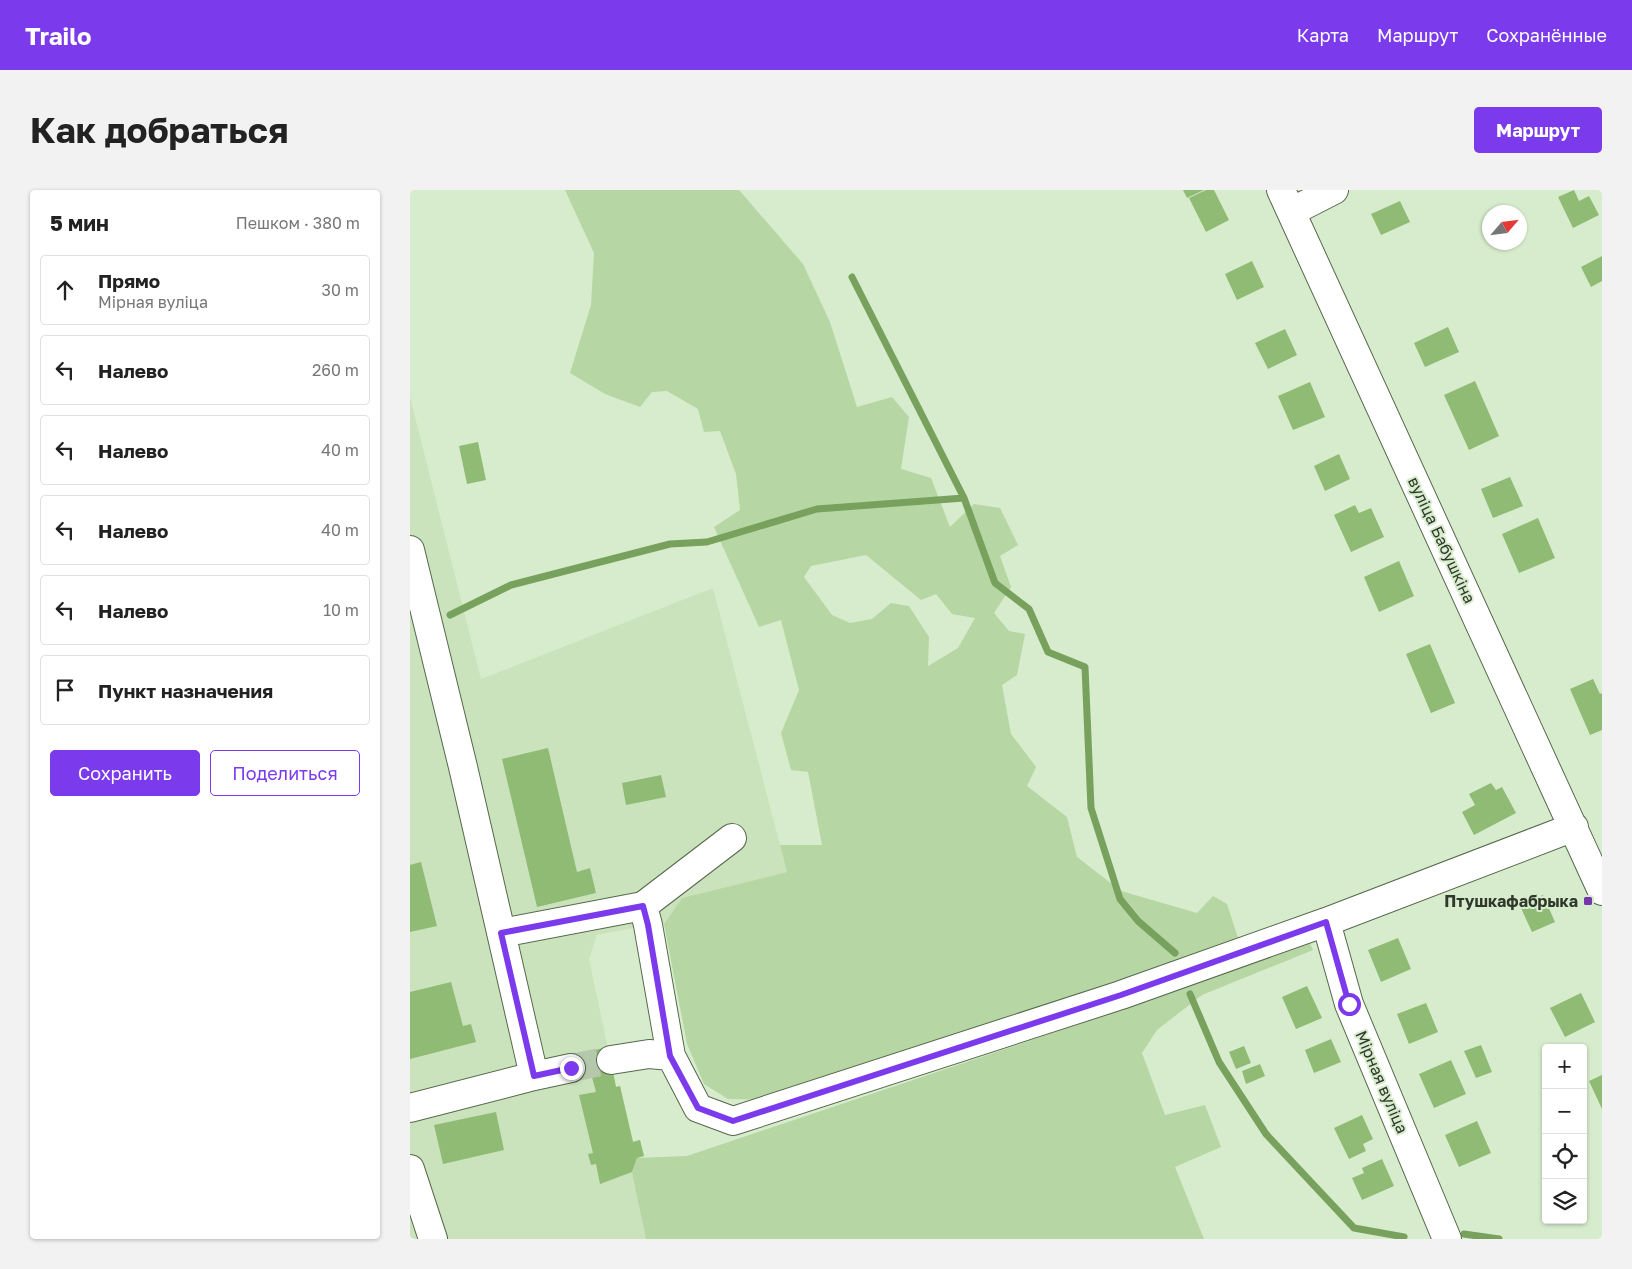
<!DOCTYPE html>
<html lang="ru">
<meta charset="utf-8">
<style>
:root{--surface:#fff;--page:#f2f2f2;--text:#222;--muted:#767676;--line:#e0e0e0;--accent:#7c3aed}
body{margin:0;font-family:"Golos Text",sans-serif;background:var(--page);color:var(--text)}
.controls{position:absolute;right:15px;bottom:15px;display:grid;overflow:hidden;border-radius:5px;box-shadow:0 1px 4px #0004}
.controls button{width:45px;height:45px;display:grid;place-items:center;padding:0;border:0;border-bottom:1px solid var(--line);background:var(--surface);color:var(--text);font:25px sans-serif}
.compass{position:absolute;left:1072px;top:15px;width:45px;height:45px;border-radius:50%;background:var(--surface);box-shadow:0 1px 4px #0004;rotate:62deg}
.stop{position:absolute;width:15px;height:15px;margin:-11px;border:4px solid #7c3aed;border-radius:50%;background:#fff}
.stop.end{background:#7c3aed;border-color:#fff;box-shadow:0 1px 5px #0008}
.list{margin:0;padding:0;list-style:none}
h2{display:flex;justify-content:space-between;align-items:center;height:65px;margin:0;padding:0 20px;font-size:21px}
h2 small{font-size:16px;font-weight:400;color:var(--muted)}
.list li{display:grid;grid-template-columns:32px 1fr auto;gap:15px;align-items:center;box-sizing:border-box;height:70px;margin:0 10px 10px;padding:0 10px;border:1px solid var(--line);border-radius:5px}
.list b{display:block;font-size:19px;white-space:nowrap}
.list p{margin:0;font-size:16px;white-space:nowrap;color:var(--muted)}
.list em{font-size:16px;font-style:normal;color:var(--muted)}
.actions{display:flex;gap:10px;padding:15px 20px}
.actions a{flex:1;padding:11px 0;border:1px solid var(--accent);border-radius:5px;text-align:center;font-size:18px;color:var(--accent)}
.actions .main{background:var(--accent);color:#fff}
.icon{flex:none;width:28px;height:28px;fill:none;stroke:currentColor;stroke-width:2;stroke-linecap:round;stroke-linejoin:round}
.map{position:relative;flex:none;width:1192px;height:1049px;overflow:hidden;border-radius:5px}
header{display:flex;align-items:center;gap:30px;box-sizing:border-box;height:70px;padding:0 25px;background:var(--accent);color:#fff}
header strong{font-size:24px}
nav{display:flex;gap:28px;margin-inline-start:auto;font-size:18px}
.intro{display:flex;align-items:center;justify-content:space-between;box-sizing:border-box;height:120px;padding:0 30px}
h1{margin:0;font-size:35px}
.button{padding:12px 22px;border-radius:5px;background:var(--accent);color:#fff;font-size:18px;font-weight:700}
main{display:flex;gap:30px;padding:0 30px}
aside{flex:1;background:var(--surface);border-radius:5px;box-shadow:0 1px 4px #0004}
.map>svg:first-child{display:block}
.built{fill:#cae3bc}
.green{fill:#b6d6a4;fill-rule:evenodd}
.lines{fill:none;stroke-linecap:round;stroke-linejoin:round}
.stream{stroke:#77a15d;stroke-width:7}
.building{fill:#8fbb75}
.minor-tunnel{stroke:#b6c8ac;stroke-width:28;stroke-dasharray:28 14;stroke-linecap:butt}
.minor-casing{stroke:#56684c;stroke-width:30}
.minor{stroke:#fff;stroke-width:28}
.route{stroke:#7c3aed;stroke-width:6}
.poi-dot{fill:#7637ac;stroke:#d7eccc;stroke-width:2}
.labels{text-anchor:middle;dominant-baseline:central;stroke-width:4;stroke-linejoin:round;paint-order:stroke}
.street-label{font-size:16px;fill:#30382c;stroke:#d7eccc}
.poi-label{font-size:16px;font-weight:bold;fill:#30382c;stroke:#d7eccc;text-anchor:end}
</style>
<header>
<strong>Trailo</strong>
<nav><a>Карта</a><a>Маршрут</a><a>Сохранённые</a></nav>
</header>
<div class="intro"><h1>Как добраться</h1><a class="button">Маршрут</a></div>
<main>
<aside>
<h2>5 мин<small>Пешком · 380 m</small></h2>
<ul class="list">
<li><svg class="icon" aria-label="ahead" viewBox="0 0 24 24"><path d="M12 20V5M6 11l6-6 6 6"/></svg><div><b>Прямо</b><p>Мірная вуліца</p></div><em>30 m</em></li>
<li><svg class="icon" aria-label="left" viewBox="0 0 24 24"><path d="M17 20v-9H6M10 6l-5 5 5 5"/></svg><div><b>Налево</b></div><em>260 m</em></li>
<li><svg class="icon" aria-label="left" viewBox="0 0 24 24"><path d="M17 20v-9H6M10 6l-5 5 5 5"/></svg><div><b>Налево</b></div><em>40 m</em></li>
<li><svg class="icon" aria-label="left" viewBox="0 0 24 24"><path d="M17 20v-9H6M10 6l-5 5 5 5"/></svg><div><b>Налево</b></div><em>40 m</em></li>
<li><svg class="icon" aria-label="left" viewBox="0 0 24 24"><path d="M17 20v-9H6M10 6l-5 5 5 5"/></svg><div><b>Налево</b></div><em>10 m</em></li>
<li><svg class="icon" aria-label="arrive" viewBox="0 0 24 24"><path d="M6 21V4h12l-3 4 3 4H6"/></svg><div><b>Пункт назначения</b></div></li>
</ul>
<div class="actions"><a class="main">Сохранить</a><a>Поделиться</a></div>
</aside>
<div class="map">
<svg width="1192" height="1049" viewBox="0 0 1192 1049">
<rect width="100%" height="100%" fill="#d7eccc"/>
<!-- built -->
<path class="built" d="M0,207L71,489L303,398L377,682L272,708L254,734L238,735L187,745L179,769L206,896H210L223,951L230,950L234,966L227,968L222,983L236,1049H0Z"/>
<!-- green -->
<path class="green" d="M155,0H329L393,74L420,132L447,217L482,207L499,227L491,279L521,288L540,337L564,314L590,318L608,355L590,366L601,397L584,423L599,441L615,444L607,485L592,495L601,544L626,577L617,596L657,627L667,667L711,701L787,723L803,706L817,714L828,748L714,789L360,910L318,909L294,894L277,854L254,734L272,708L377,682L370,655H412L398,582L381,580L371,543L389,500L371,430L349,437L304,337L330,320L326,284L310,241L294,242L288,219L257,201L242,202L230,217L195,204L160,183L181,115L184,63ZM456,365L511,410L526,404L542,424L565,428L548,458L518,476L519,447L499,416L481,413L462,429L440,433L422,425L394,387L401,376Z
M900,753L903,760L792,805L747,840L732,863L755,925L795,915L811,957L765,977L794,1049H236L222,983L227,968L277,966L714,819Z"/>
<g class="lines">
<!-- stream -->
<path class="stream" d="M442,87L554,308L585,393L619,419L638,462L675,477L681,618L710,709L728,731L765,763
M40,425L101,395L260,354L297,352L407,319L554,308
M780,804L809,872L856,944L944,1038L994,1047
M1054,1044L1089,1049"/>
</g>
<!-- building -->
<path class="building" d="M773,0H794L777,8Z
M796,0H804L819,30L796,42L779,8Z
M1164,0L1169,11L1179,6L1189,25L1163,38L1148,7Z
M990,11L1000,32L971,45L961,24Z
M1192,66V91L1181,97L1171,77Z
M842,71L854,97L827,110L815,84Z
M1038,137L1049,162L1015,177L1004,153Z
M875,139L887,165L858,179L845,153Z
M1065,191L1089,246L1059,260L1034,205Z
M900,192L915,227L883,240L868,206Z
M68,252L76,290L57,294L49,256Z
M929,264L940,289L915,301L904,276Z
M1100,287L1113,316L1083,328L1071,299Z
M945,315L949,323L961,318L974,347L941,362L924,325Z
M1128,328L1145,368L1109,383L1092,344Z
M989,371L1004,406L969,422L954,387Z
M1020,454L1045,513L1021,523L996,464Z
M1183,489L1190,504L1192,503V540L1180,545L1160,499Z
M138,558L167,682L180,678L186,703L127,717L92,569Z
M251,585L256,607L216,615L212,593Z
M1081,593L1086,600L1092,597L1106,623L1064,645L1052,622L1065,615L1059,604Z
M11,672L27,736L0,742V675Z
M1133,705L1145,732L1122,742L1110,716Z
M988,748L1001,779L971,792L958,760Z
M41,792L53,836L61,834L66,852L0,869V802Z
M897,796L912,828L886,839L872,807Z
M1171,803L1185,832L1155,847L1140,818Z
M1016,813L1028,842L999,854L987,824Z
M921,849L931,872L904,883L895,860Z
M1071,855L1082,882L1066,888L1054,861Z
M834,856L841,873L826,879L819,862Z
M198,857L206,897L210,896L223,952L230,950L234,966L227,968L222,982L190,994L186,974L181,975L178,964L183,963L169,905L186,902L182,887L164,891L158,866Z
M1041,870L1056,904L1024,918L1009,884Z
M850,874L855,886L836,894L832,881Z
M1192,885V919L1179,891Z
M86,922L94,960L33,974L24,935Z
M952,925L963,949L953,954L956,961L939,969L924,938Z
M1067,931L1081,963L1049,977L1035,945Z
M972,969L984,996L952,1010L942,988L954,983L952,978Z"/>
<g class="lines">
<!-- minor-tunnel -->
<path class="minor-tunnel" d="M161,878L201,870"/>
<defs>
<path id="minor" d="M871,0L1192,701
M881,22L924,0
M0,360L53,577L124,886
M233,716L238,735L261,866
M916,732L939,814L1037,1049
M91,743L233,716L322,648
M201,870L239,864L261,866L288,918L323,931L711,805L916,732L1164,637
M0,918L124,886L161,878
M0,979L23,1049"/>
</defs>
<!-- minor casing -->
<use href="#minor" class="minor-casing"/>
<!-- minor -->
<use href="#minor" class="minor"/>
</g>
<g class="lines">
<!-- route -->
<path class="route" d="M161,878L124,886L91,743L233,716L238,735L260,866L288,918L323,931L711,805L916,732L939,814"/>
</g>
<!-- markers -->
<rect class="poi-dot" x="1173" y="706" width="10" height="10" rx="2.5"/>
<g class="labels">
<!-- street labels -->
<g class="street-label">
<text transform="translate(1032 350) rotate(65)">вуліца Бабушкіна</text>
<text transform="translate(972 892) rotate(67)">Мірная вуліца</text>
</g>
<!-- poi labels -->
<g class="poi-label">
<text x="1168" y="711">Птушкафабрыка</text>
</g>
</g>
</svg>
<div class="controls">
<button>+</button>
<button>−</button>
<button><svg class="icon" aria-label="locate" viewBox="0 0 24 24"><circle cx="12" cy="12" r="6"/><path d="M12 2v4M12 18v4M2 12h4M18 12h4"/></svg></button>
<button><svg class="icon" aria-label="layers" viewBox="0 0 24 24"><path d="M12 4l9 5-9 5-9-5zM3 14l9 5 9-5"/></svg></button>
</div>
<svg class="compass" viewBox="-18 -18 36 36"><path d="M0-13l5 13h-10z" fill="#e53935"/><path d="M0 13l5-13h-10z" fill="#767676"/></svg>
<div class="stop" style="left:939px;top:814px"></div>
<div class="stop end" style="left:161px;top:878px"></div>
</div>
</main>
